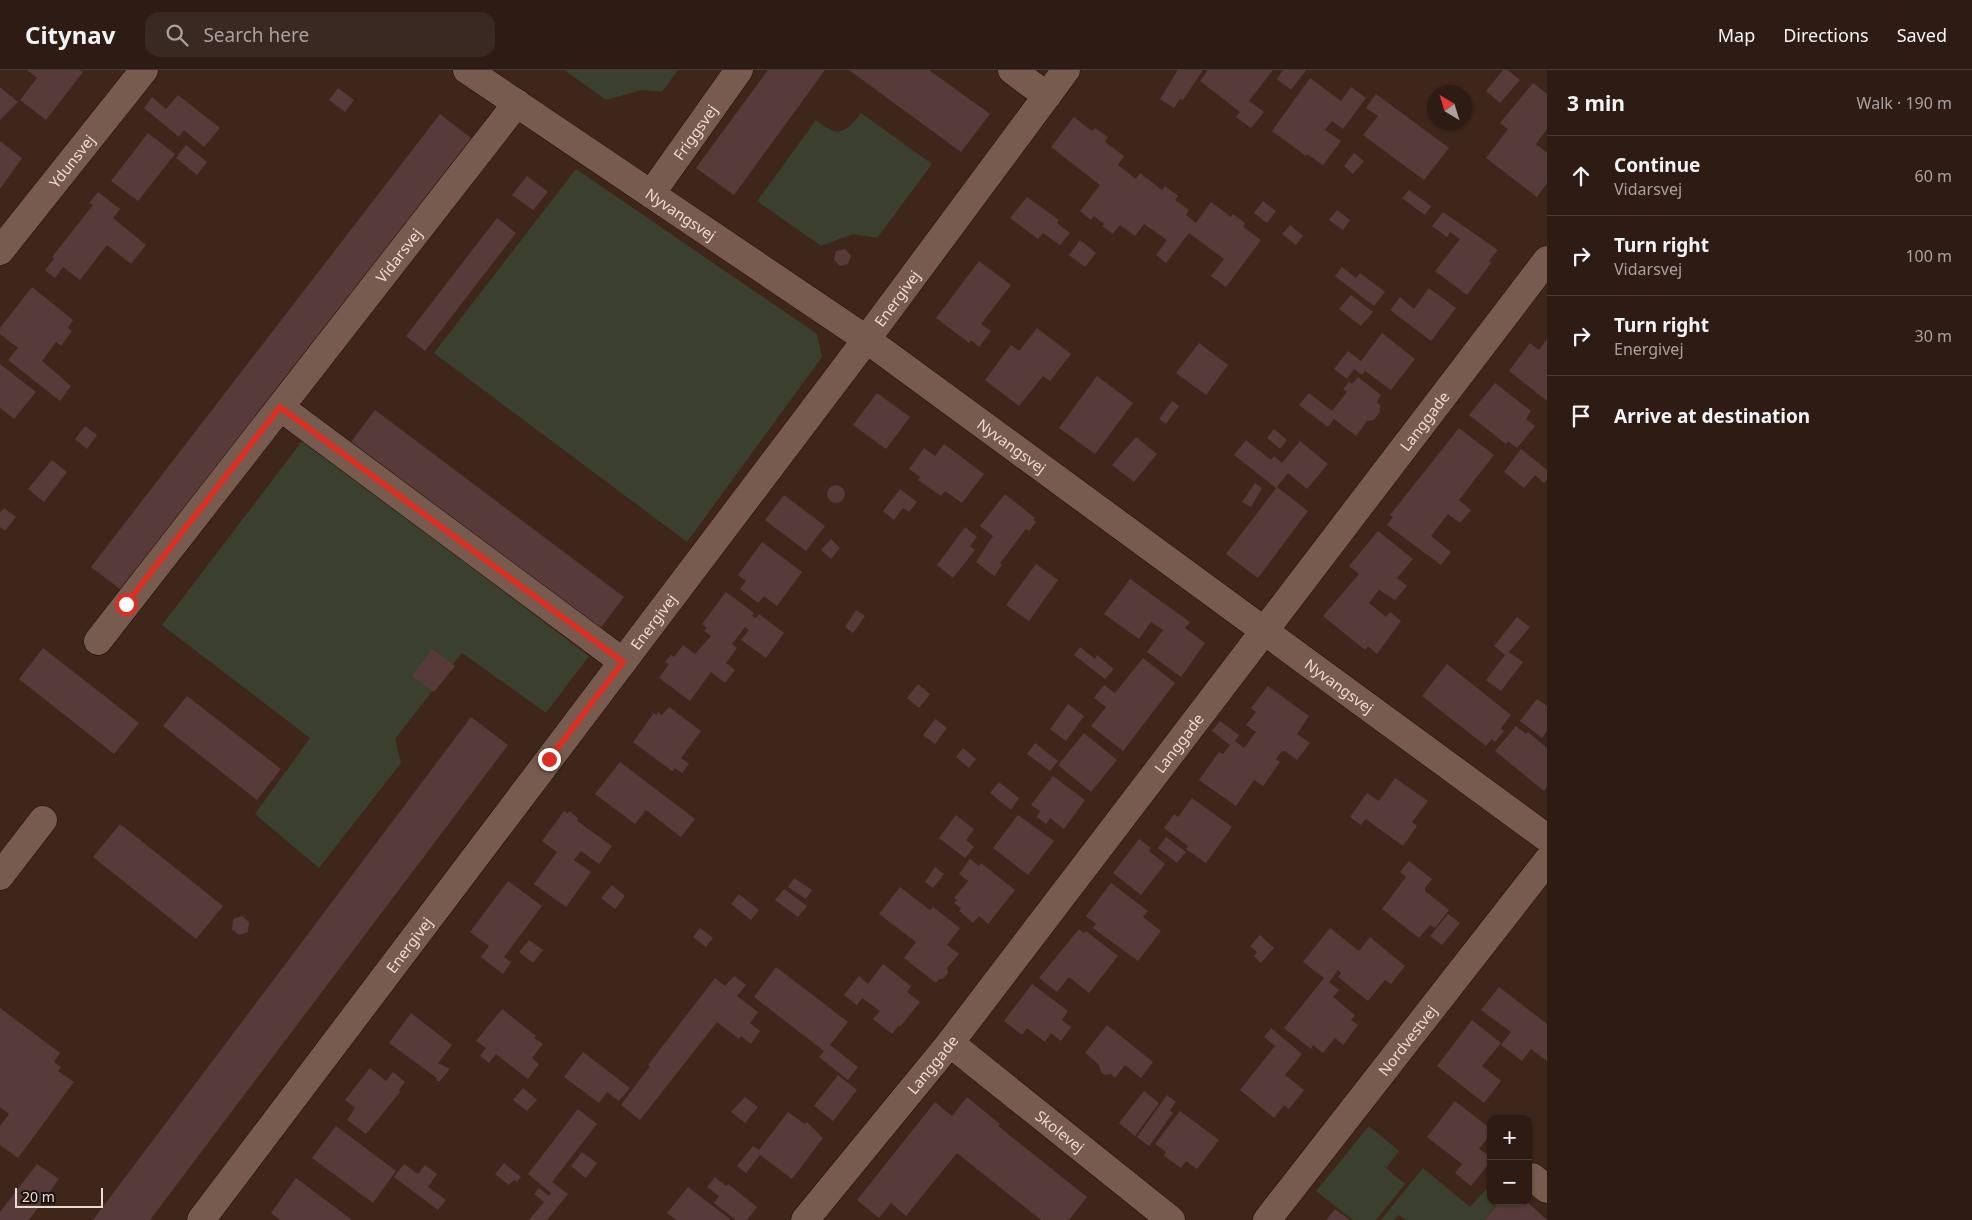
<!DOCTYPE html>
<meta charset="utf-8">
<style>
:root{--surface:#2e1c14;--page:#3a2922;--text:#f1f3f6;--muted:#a7a1a0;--line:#493a34}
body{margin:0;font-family:"Noto Sans",sans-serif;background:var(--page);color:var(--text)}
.controls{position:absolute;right:15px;bottom:15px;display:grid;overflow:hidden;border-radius:10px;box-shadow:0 1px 4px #0004}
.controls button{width:45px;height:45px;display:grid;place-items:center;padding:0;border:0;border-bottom:1px solid var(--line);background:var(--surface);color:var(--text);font:25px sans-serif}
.compass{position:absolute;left:1427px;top:15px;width:45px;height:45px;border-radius:50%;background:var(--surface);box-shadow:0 1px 4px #0004;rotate:322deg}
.scale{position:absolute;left:15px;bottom:12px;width:88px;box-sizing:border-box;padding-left:5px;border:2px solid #ecdbd4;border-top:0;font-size:14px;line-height:18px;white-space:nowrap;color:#ecdbd4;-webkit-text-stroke:4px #1d120d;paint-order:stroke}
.stop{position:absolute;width:15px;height:15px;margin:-11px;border:4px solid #d93025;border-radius:50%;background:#fff}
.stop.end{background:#d93025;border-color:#fff;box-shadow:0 1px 5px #0008}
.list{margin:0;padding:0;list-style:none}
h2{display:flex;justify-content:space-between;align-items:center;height:65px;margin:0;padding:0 20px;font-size:21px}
h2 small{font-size:16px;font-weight:400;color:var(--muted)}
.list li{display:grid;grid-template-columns:32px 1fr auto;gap:15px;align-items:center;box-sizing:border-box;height:80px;padding:0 20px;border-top:1px solid var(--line)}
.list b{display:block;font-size:19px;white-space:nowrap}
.list p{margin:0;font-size:16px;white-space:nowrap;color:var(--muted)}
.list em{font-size:16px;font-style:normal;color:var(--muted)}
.icon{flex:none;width:28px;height:28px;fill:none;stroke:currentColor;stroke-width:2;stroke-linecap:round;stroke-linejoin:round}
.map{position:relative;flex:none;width:1547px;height:1150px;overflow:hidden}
header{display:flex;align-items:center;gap:30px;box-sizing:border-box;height:70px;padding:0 25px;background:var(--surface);border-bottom:1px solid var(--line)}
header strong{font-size:24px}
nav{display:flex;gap:28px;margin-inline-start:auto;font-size:18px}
.search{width:350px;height:45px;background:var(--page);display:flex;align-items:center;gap:12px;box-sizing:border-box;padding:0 18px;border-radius:15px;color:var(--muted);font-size:19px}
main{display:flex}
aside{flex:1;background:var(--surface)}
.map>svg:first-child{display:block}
.green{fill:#3a402d}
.building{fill:#573b3a}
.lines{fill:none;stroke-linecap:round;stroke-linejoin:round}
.street-casing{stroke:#240e04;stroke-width:29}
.street{stroke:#775b4e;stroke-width:28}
.route{stroke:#d93025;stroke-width:6}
.labels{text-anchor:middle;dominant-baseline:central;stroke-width:5;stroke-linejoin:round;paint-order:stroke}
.street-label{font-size:15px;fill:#ecdbd4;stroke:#1d120d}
</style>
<header>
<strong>Citynav</strong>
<div class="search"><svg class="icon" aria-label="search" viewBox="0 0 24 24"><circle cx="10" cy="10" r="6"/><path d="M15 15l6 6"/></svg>Search here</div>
<nav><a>Map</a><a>Directions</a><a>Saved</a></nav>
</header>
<main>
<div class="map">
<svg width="1547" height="1150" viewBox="0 0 1547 1150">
<rect width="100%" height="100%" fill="#3e261a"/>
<!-- green -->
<path class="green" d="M564,0H678L662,22L642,20L606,30Z
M861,43L932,94L877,168L853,164L821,176L757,131L816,50C838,68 844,64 861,43Z
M576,99L817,264L822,287L687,472L434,283Z
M303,370L589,586L546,643L462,583L395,669L401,693L319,798L255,744L310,668L162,555Z
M1369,1056L1399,1081L1386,1098L1405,1114L1376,1150H1353L1316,1121Z
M1423,1098L1470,1137L1491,1114V1131H1500L1485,1150H1406L1399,1145L1394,1150H1381Z"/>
<!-- building -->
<path class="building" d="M27,0H80L83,2L46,50L20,30L37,8Z
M768,0H825L734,125L696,98Z
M849,0H929L990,44L961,82Z
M1178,0H1203L1183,30L1180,29L1174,38L1160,29Z
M1208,0H1273L1249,31L1264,42L1251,58L1236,47L1240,42L1200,11Z
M1283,0H1306L1291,20L1277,9Z
M1503,0H1508L1520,10L1500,33L1486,21Z
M1310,8L1341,31L1351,17L1366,28L1343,59L1332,51L1325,60L1341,71L1323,95L1307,84L1306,86L1272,61Z
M1533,13L1547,24V59L1536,74L1547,83V113L1537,127L1486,88L1508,59L1500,53Z
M0,17L18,32L0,50Z
M338,18L354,30L345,42L329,30Z
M1376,24L1449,78L1424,110L1363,65L1378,46L1366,38Z
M178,25L220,58L204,77L184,60L179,67L144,38L152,27L166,39Z
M440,44L472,69L124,522L91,497Z
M1074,47L1092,61L1095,58L1108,67L1105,72L1124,86L1118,95L1136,109L1140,103L1162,120L1165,116L1178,126L1175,130L1189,140L1186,145L1196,153L1211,132L1231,147L1233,144L1245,153L1243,157L1261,170L1226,217L1211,206L1224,189L1189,163L1166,193L1156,185L1167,170L1144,154L1135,166L1120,155L1113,164L1102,156L1104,154L1094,146L1091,150L1080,141L1100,115L1051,77Z
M148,63L175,84L138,131L111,111Z
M0,71L22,88L0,119Z
M186,75L207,92L197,105L176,88Z
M1354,83L1364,91L1353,104L1344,96Z
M527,106L548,122L533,140L512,125Z
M1409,120L1431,136L1425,145L1402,128Z
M98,122L120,139L113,148L146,175L131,194L107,175L80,210L63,197L55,208L45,200L54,189L52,187L93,135L89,133Z
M1027,127L1059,150L1057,153L1070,163L1060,175L1043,163L1038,169L1010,148Z
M1263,131L1276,141L1267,153L1254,143Z
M1337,140L1350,150L1343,160L1329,150Z
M1443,142L1498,180L1489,191L1491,193L1467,225L1435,201L1460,169L1450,162L1447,167L1432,156Z
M497,148L516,163L425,281L406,266Z
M1290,155L1303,166L1296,175L1282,164Z
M1080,170L1096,183L1085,197L1069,185Z
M845,179L851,186L848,194L840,196L834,190L836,181Z
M979,191L1011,215L981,254L991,261L979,277L971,270L969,273L936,248Z
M1342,197L1356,208L1360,203L1385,222L1374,236L1335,206Z
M32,217L73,250L68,258L72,261L61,276L56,272L42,291L71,316L60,331L8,290L18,278L0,264V258Z
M1429,218L1456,238L1431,271L1390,240L1400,227L1414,239Z
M1351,225L1373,242L1361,256L1339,239Z
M1037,258L1071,284L1050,311L1043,306L1019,336L985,310L1011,275L1019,281Z
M1382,263L1415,289L1391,320L1365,301L1362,305L1354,299L1347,309L1334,299L1348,281L1361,291Z
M1547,269V331L1509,301L1530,273L1539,280Z
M1199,273L1228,295L1206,325L1176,303Z
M0,294L36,322L14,349L0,338Z
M1097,306L1133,333L1095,384L1059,358Z
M1358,307L1381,325L1377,332L1380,335V342L1374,350L1367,351L1356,366L1334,349L1328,357L1299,335L1309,323L1332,341L1347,322L1343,319L1349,312L1352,314Z
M1495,313L1531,341L1526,349L1535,356L1517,378L1508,371L1506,374L1469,345Z
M877,323L910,347L886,379L853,355Z
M1172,331L1179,336L1166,354L1159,349Z
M375,340L624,527L600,559L351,372Z
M85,356L97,365L87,379L75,369Z
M1459,358L1494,385L1459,430L1471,440L1460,453L1448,444L1431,466L1451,482L1441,495L1387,455L1393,447L1390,445Z
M1274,359L1287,370L1280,379L1267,368Z
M1136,367L1157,384L1134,412L1112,395Z
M1246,370L1271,390L1274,386L1282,393L1300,371L1328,394L1307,419L1288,403L1276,418L1234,385Z
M944,374L984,404L962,433L945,421L941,426L918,410L920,407L909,399L924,378L935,386Z
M1521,379L1547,400V409L1544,413L1535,405L1524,418L1504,402Z
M52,390L67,402L44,432L28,419Z
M1255,413L1262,418L1251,437L1242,432Z
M827 424a9 9 0 1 1 18 0a9 9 0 1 1-18 0Z
M1277,417L1308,441L1258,508L1226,484Z
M900,419L917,432L909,442L903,438L894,450L883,441Z
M1005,424L1035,448L1033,450L1036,452L1029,461L1026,459L1000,493L1002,495L994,506L976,492L993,466L980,456Z
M784,425L825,456L806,481L765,450Z
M4,438L16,447L5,461L0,457V443Z
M965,457L977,467L970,476L975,480L953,508L937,495Z
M1378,461L1413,489L1397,508L1407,516L1395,530L1379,520L1369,533L1386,547L1390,542L1401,551L1377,584L1368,576L1365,580L1323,546L1359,504L1349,496Z
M831,469L840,478L831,489L821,480Z
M762,472L802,502L777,536L764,526L758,533L740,519L746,511L738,505Z
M1036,494L1058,510L1029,551L1006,535Z
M1130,509L1190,552L1185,558L1205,573L1181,607L1147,582L1163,560L1151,552L1139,569L1104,544Z
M726,522L754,543L752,546L756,548L759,544L784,563L766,588L741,570L749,560L745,557L732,574L737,578L726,593L735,600L725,613L711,602L690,631L659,608L669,594L665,592L671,585L674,587L683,575L695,584L711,566L704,561L707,558L702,554Z
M856,540L865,546L853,563L845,557Z
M1517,547L1530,557L1509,582L1523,592L1501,621L1486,610L1505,585L1494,576Z
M1080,577L1095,589L1097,585L1114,599L1105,609L1074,585Z
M43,578L139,653L114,684L19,609Z
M432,579L455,596L434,622L412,606Z
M1143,588L1175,613L1123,681L1091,656L1106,637L1094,628L1104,615L1115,623Z
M1447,594L1511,645L1501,658L1504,661L1495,672L1492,669L1486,676L1422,626Z
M918,614L930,624L919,638L907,628Z
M1268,616L1309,646L1297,664L1310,673L1297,690L1285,681L1281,682L1276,689L1280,692L1263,716L1254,710L1236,736L1199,710L1219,682L1223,684L1230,675L1212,661L1220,651L1239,665L1235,671L1244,678L1256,662L1246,655L1256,642L1251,638Z
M187,626L281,699L257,730L163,656Z
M1537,629L1547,636V661L1542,668L1520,651Z
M1068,634L1084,646L1066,671L1050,659Z
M669,637L701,661L681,688L689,694L682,703L675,698L672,701L633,672L654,643L656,645L658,642L662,645Z
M471,647L508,675L150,1150H93Z
M935,649L947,658L935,674L923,665Z
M1516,656L1526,664L1528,662L1547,678V717L1544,721L1495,681Z
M1084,663L1117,690L1091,722L1058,695Z
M1035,673L1058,691L1050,701L1027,684Z
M963,678L976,689L969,698L956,687Z
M620,692L695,749L681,767L646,740L635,754L595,724Z
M1053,706L1085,730L1064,759L1050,748L1046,754L1037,747L1040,741L1031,735Z
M1395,708L1428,731L1412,752L1417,756L1403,776L1366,749L1361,755L1350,747L1367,723L1379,731Z
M999,712L1019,728L1011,740L990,723Z
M1192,728L1232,757L1206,793L1186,779L1188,776L1164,758L1174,744L1178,747Z
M564,741L568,744L569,741L578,748L577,751L612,776L599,794L581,781L574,790L591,802L566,837L534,814L557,782L542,771Z
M956,745L974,759L966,770L974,777L965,788L939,768Z
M1018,745L1054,771L1028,805L993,778Z
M120,754L223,836L196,869L93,787Z
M1166,767L1186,782L1177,793L1158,778Z
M1139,769L1151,778L1149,781L1165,794L1141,825L1113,803Z
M970,789L979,796L981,793L1015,820L988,854L979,846L973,853L959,841L961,838L954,833L957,830L954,828L968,811L959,804Z
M1409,791L1432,809L1425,818V821L1449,840L1435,858L1430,855L1419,868L1382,839L1406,807L1400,802Z
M935,797L944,804L933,818L925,812Z
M794,808L812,820L806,829L788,817Z
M508,811L542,836L504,887L511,892L503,904L481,887L489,876L470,862Z
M1111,813L1148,841L1143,847L1161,861L1138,891L1093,858L1096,854L1086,846Z
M612,815L625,826L615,839L601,828Z
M900,817L930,840L933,837L960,858L947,875L959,884L947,898L948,903L943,909H939L936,913L904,888L916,872L879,844Z
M784,819L807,836L798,847L775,830Z
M739,824L759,840L751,850L731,834Z
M1448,844L1460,853L1442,875L1430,866Z
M242,846L249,852L248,862L239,865L232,859L233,849Z
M700,858L713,868L706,877L693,867Z
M1330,858L1359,881L1370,867L1405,896L1391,914L1385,910L1368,931L1338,907L1341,903L1338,900L1329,912L1339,920L1333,927L1355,945L1351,950L1358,955L1343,975L1335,968L1323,983L1313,975L1311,979L1284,958L1324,908L1303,892Z
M1079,859L1084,863L1086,861L1118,886L1089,923L1069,907L1057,922L1039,908Z
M1260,865L1274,878L1261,893L1254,886L1257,882L1250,876Z
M529,870L543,880L533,893L519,882Z
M883,894L911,916L907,922L920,932L900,957L899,955L892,964L873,949L880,941L862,928L857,935L844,925L859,906L868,914Z
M776,897L848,952L830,975L858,997L848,1010L819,987L824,981L754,927Z
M734,906L746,915L737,926L758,942L750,953L760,961L751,974L741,966L739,969L717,952L640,1050L621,1035L650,996L648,995L715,908L725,916Z
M1032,914L1068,941L1062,950L1071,957L1061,971L1051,963L1045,972L1027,958L1022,965L1004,951Z
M1499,917L1547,954V991L1531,979L1522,991L1501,975L1511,962L1481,940Z
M0,938L60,983L54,992L61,997L58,1001L74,1012L18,1088L0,1075V1056L9,1044L0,1037Z
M502,939L536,966L534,968L543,974L532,988L539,994L528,1009L496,984L489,993L480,986L486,978L476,971Z
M411,943L452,975L438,993L450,999L439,1012L436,1010L437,1008L389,973Z
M1472,950L1501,973L1482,996L1501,1011L1484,1033L1437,996Z
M1107,955L1153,992L1141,1008L1125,995L1115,1008L1111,1004L1105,1005L1101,1002L1099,995L1085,983Z
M1271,958L1302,984L1285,1005L1304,1020L1289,1039L1284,1035L1274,1048L1240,1020L1275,976L1264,967Z
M583,982L630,1018L619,1031L607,1022L599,1033L564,1007Z
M370,998L386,1011L393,1002L405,1012L399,1020L400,1022L366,1064L347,1050L355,1038L345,1030Z
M838,1005L857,1020L833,1051L814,1036Z
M523,1018L537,1030L527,1041L513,1030Z
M1144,1021L1159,1033L1135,1066L1119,1053Z
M1167,1025L1176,1032L1170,1040L1173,1043L1149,1076L1137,1067Z
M745,1027L758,1037L745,1053L731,1042Z
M967,1027L1000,1054L998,1056L1087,1127L1069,1150H1041L957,1083L906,1146L891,1133L879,1148L857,1130L935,1032L952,1046Z
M1455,1031L1491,1059V1064L1479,1079L1491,1087V1091L1471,1116L1455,1103L1462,1094L1427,1067Z
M578,1039L597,1054L552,1112L568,1124L547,1150H529L544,1132L534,1124L539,1118L549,1126L551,1123L528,1104Z
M1180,1041L1219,1070L1197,1099L1186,1091L1181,1098L1164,1086L1166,1082L1155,1074Z
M788,1042L805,1054L807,1052L823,1068L792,1109L760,1085L746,1103L737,1096L753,1076L759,1080Z
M336,1056L396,1101L373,1133L312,1088Z
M582,1082L597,1093L586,1108L571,1096Z
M504,1093L521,1107L517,1112L514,1110L509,1115L495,1104Z
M37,1094L59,1109L29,1150H0V1142Z
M404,1094L418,1104L425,1095L437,1104L428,1117L446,1130L438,1140L394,1107Z
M715,1107L726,1116L728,1114L757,1137L747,1150H736L714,1133L719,1126L707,1117Z
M296,1108L352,1150H280L271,1143Z
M688,1117L731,1150H676L667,1143Z
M1500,1131H1526L1547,1150H1485Z
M1335,1139L1350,1150H1326Z"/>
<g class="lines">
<defs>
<g id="street">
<path id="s1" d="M467,0L866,269L1547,768"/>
<path d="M1012,0L1047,26"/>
<path id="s2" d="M651,124L739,0"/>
<path id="s3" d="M0,181L144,0"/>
<path d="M280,337L623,592"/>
<path id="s4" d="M98,571L517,33"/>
<path d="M0,806L43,750"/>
<path id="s5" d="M950,973L1171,1150"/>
<path d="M1532,1107L1547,1119"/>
<path id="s6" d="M201,1150L857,282L1066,0"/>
<path id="s7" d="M805,1150L950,973L1547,190"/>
<path id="s8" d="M1267,1150L1547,791"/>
</g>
</defs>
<!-- street casing -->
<use href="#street" class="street-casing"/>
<!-- street -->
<use href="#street" class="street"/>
</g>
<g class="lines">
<!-- route -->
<path class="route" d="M126,534L280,337L623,592L549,689"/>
</g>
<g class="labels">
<!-- street labels -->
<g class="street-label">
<text stroke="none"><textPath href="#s2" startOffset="76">Friggsvej</textPath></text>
<text stroke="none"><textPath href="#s3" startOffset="115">Ydunsvej</textPath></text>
<text stroke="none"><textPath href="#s1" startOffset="258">Nyvangsvej</textPath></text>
<text stroke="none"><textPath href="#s4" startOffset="489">Vidarsvej</textPath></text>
<text stroke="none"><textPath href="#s6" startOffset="1155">Energivej</textPath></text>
<text stroke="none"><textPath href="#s7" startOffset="1011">Langgade</textPath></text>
<text stroke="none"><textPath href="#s1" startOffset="662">Nyvangsvej</textPath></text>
<text stroke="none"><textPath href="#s6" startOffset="750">Energivej</textPath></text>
<text stroke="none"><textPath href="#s1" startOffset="1068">Nyvangsvej</textPath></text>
<text stroke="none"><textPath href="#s7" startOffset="606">Langgade</textPath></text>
<text stroke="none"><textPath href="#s6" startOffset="345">Energivej</textPath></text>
<text stroke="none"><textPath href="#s8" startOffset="228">Nordvestvej</textPath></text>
<text stroke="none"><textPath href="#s7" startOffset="201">Langgade</textPath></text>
<text stroke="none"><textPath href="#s5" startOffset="141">Skolevej</textPath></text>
</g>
</g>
</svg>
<div class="controls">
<button>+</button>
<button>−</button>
</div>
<svg class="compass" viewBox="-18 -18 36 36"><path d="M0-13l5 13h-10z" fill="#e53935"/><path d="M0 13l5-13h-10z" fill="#a7a1a0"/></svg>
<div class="scale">20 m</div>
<div class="stop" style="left:126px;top:534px"></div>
<div class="stop end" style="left:549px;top:689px"></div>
</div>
<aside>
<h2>3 min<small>Walk · 190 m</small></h2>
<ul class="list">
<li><svg class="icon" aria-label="ahead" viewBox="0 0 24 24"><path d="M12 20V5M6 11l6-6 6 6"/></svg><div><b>Continue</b><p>Vidarsvej</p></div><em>60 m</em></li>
<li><svg class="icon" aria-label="right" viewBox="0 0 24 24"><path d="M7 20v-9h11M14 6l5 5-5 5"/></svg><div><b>Turn right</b><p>Vidarsvej</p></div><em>100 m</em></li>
<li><svg class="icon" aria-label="right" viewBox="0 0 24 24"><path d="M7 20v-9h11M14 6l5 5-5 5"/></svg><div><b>Turn right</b><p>Energivej</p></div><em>30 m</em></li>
<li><svg class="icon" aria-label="arrive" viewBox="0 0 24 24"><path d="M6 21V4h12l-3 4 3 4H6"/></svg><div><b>Arrive at destination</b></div></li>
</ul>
</aside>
</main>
